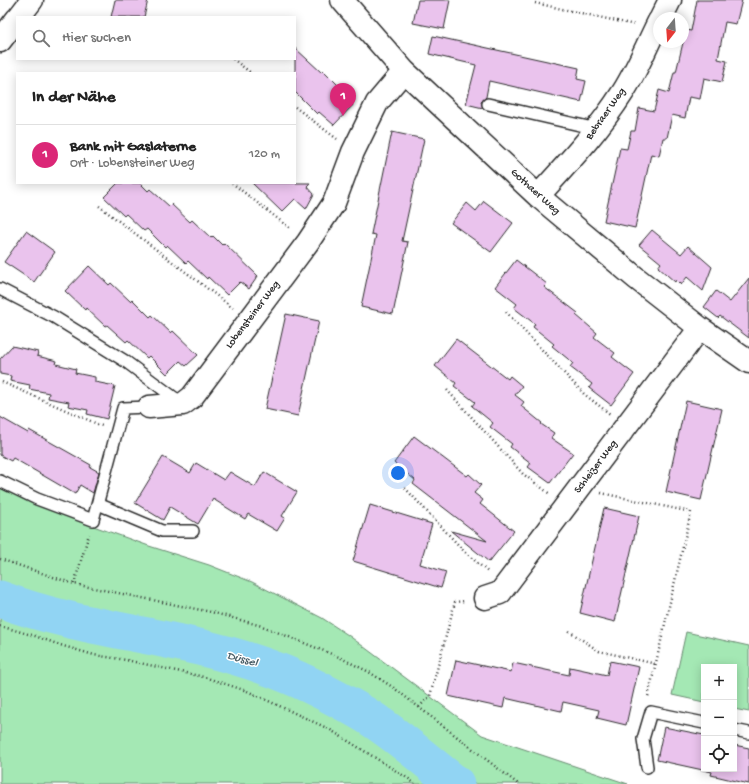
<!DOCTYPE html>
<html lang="de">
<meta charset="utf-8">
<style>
:root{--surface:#fff;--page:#f6f6f6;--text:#222;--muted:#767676;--line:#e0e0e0;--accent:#db2777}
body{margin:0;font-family:"Gochi Hand",sans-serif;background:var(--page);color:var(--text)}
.controls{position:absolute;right:12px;bottom:12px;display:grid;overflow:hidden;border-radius:0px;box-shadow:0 2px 10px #0003}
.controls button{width:36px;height:36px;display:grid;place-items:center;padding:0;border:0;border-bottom:1px solid var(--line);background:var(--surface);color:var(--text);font:20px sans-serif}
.compass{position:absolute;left:653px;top:12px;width:36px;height:36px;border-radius:50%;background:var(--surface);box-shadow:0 2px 10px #0003;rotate:197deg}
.you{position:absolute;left:398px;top:473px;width:14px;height:14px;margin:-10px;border:3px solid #fff;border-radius:50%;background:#1a73e8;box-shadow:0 0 0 6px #1a73e833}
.badge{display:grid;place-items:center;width:26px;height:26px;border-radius:50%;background:var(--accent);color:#fff;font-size:13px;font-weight:700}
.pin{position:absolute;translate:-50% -33px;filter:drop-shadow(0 1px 2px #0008)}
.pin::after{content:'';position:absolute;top:21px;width:14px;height:12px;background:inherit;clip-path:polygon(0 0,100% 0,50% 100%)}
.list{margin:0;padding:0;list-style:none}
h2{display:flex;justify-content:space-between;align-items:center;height:52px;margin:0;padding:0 16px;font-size:17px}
h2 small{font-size:13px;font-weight:400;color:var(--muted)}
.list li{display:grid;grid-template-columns:26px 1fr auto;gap:12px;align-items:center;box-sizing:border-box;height:60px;padding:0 16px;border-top:1px solid var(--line)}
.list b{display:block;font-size:15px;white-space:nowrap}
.list p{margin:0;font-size:13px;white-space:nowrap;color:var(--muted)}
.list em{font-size:13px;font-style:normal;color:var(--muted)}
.icon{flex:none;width:22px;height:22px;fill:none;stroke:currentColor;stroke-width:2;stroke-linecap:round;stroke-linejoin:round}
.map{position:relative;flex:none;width:749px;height:784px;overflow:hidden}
.search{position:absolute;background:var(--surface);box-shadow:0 2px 10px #0003;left:16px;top:16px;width:280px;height:44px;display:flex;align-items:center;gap:10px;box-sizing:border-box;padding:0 14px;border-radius:0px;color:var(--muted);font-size:15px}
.panel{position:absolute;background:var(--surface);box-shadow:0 2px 10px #0003;left:16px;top:72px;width:280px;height:112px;border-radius:0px}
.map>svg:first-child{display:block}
.green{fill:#a4e8b4;stroke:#688a70}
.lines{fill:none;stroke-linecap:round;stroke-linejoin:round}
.river{stroke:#91d4f3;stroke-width:37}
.building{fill:#eac3ed;stroke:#2b2b2b}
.service-casing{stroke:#2b2b2b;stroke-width:14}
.minor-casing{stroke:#2b2b2b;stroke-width:25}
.path{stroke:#2b2b2b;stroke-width:2.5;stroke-dasharray:1 3;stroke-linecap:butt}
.service{stroke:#fff;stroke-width:11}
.minor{stroke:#fff;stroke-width:22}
.labels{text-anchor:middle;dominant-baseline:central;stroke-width:3;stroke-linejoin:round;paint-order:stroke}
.street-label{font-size:11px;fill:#2b2b2b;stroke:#fff}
.water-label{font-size:12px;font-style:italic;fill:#4a5e67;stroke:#fff}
</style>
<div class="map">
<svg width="749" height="784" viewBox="0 0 749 784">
<rect width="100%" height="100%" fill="#fff"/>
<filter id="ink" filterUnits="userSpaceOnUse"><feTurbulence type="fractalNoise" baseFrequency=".025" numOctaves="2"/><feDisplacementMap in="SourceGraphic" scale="8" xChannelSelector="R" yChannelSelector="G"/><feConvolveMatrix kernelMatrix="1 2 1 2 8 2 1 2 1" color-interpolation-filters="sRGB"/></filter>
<g filter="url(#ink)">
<!-- green -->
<path class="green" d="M0,486L60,514L149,546L209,565L252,582L322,618L348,635L482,735L628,784H468L381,722L331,693L261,662L157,635L64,617L17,603L0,596Z
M0,601L42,616L196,650L263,670L315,690L381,730L451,784H0Z
M686,632L749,646V712L734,709V667H704V702L672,695Z"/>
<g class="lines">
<!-- river -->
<path class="river" d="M0,599C85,631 178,635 264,666C296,677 335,697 364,714C397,734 426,761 456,784"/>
</g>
<!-- building -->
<path class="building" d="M115,0H148L144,17H111Z
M418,0H450L444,29L413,23Z
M697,0H742L736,24L725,22L718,59L727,61L722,82L704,78L700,99L689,97L685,118L672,115L667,138H663L659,156L651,154L635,228L604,221L620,148L627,149L631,131H635L639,108L654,111L659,90L669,93L674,72H676L686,30L691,31Z
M433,36L579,68L577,79L586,81L581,102L489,81L486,97L481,102L483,108L466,104L476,65L429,54Z
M295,48L321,72L323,70L342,89L339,91L353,105L334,125L319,112L317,114L295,92Z
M392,132L424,139L402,241L408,242L393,314L361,307L376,235L371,234Z
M118,183H140L148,191L150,189L169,206L171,204L190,222L192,220L211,238L213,236L222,245L224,243L258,276L249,289L240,282L227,295L208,277L207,279L188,261L186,263L167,245L165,247L147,229L144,231L126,214L124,216L104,197Z
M252,183H310L307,186L314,194L306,209L295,199L282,212Z
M484,201L513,223L491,252L451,223L467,203L476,211Z
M652,230L681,254L688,246L712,267L703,291L687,277L681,285L676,280L675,282L658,267L661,263L639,245Z
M26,231L55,252L34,282L4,262Z
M516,260L547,284L544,287L578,313L576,315L597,333L594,337L615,353L612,357L634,374L611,405L589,388L592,384L570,367L573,363L552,346L554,344L533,327L535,324L514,308L517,304L495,287Z
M89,266L109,285L111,283L130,301L132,299L150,317L152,315L171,333L173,331L198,355L186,366L180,361L167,374L149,356L147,358L128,340L126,342L107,325L105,326L86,308L85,310L65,291Z
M749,278V338L720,316L718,318L704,307L716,291L730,302Z
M286,314L319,321L298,416L265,409Z
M456,339L508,379L510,376L522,386L515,395L524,402L521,406L542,423L541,424L554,433L551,438L573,453L550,483L528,467L531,463L510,447L512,444L490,427L493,423L472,406L475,402L454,386L456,383L435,366Z
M12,346L38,352L37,356L57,361L56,364L76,369L75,373L95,377V382L115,386L107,419L87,414L88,410L68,406L69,402L48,398L49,393L29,389L30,385L10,381L11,376L0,374V359Z
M686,401L722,409L701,500L666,492Z
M0,417L28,433L29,430L91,465L90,467L99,472L93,493L80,485L75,494L13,458L11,461L0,455Z
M414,436L467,476L469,474L481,485L474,493L483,500L480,504L514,531L489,562L451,531L487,541L413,484L415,480L394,463Z
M163,457L190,473L196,463L224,480L230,472L255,487L264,472L297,492L282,516L285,518L277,531L248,514L245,519L213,499L198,524L170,507L163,520L135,503Z
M370,505L432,524L420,564L446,572L441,588L353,561Z
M604,508L639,516L615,622L580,613Z
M456,660L511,672L513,663L569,675L570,667L607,675L610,661L639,667L626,725L597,718L599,710L563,702L561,711L505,698L503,708L448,696Z
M664,727L704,735V769H734V745L749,748V784L711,775L712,772L657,760Z"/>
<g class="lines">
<defs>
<path id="service" d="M488,104L597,129
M0,289L54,317L125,361L180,402
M0,481L37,499L93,520L123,408L149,407
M98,504L162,531H193
M734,730L749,733
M647,767L643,739L651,712L704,723"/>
<path id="minor" d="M342,0L404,71L538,196L636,278L700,328L749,362
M19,17L32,0
M661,18L670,0
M0,41L17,19
M538,196C569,162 598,131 623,92C637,70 647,45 659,21
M149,407L183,404L192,397L308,242L334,203L353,152L377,103L404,71
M485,598L500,593L700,328"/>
</defs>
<!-- service casing -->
<use href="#service" class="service-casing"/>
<!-- minor casing -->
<use href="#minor" class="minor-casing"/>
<!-- path -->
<path class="path" d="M535,3L635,25
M233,59L251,73
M295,107L337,139
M232,183L291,229
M99,206L233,308
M506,312L584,394L610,414
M2,382L102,426
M447,390L523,474L550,494
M405,488L464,551L489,573
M601,493L691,512L648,697
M0,559L74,584L211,612L262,626L339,657L369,672L394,688L518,784
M74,584L89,534
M0,626L35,636L60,645L94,655L126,660L204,677L247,691L329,729L409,779L415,784
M569,631L599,651L656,664
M419,707L430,696L455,602L465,601"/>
<!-- service -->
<use href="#service" class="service"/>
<!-- minor -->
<use href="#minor" class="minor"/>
</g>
</g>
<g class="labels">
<!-- street labels -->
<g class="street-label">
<text transform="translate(606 114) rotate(-55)">Bebraer Weg</text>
<text transform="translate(535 192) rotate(42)">Gothaer Weg</text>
<text transform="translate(253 315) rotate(-53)">Lobensteiner Weg</text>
<text transform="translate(596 467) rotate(-53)">Schleizer Weg</text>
</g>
<!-- water labels -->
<g class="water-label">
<text transform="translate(242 660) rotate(15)">Düssel</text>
</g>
</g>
</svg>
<div class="controls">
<button>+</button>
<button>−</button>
<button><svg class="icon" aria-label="locate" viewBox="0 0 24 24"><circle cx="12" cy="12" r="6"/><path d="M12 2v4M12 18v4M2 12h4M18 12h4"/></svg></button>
</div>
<svg class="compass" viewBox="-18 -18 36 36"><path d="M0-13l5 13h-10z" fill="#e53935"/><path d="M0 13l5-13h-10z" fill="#767676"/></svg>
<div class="you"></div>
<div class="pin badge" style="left:343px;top:116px">1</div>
<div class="search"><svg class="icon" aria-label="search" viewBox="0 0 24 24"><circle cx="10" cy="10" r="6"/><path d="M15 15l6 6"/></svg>Hier suchen</div>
<section class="panel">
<h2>In der Nähe<small></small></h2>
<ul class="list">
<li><span class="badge">1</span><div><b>Bank mit Gaslaterne</b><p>Ort · Lobensteiner Weg</p></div><em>120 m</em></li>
</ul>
</section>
</div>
